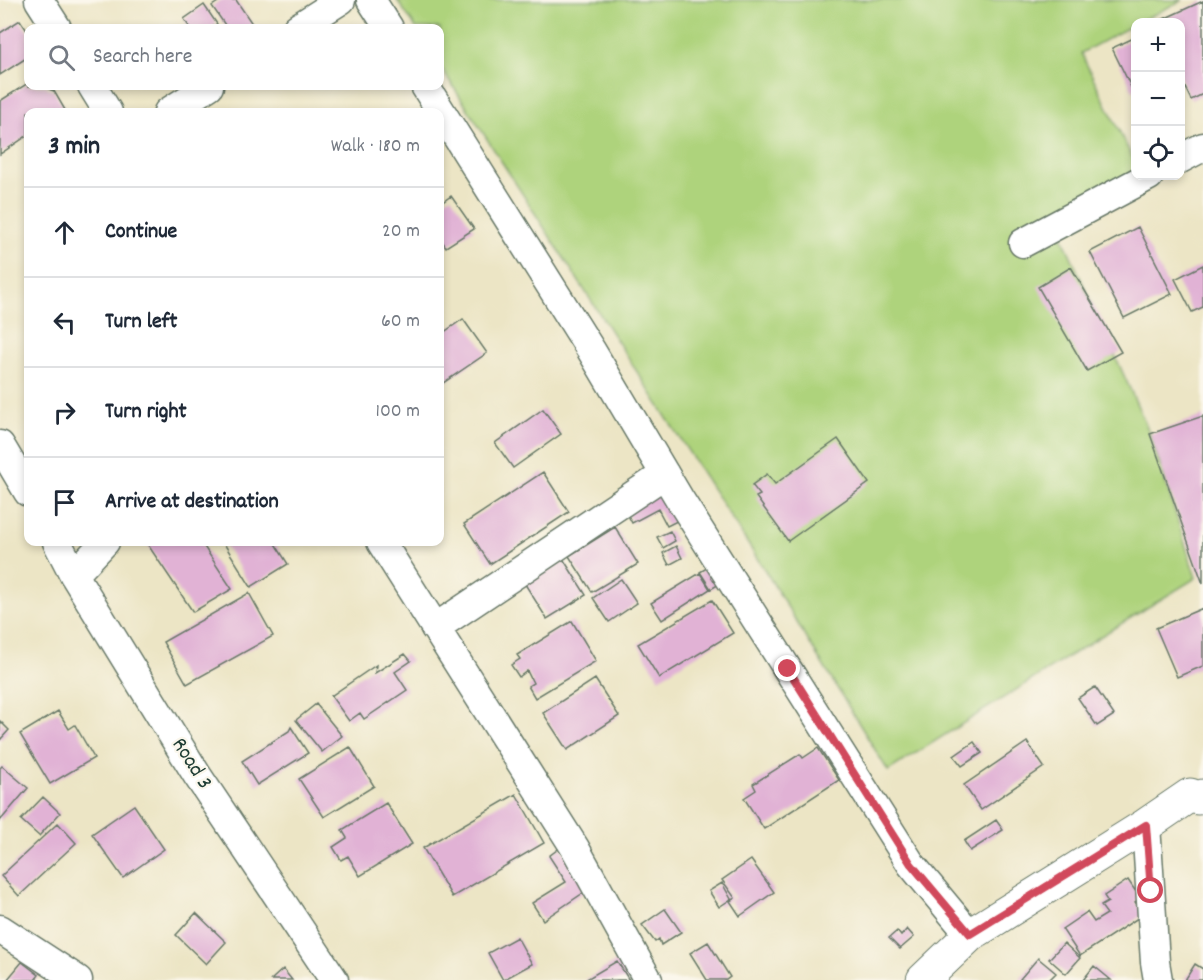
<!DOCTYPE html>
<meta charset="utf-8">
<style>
:root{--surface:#fff;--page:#f2f2f3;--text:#1f2937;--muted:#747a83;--line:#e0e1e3}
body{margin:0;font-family:Dekko,sans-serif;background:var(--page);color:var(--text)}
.controls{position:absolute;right:18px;top:18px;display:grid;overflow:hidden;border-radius:12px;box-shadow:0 3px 9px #0003}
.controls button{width:54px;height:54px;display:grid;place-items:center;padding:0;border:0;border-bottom:2px solid var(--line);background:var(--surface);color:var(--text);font:30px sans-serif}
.stop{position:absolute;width:18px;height:18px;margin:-14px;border:4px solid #d1495b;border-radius:50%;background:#fff}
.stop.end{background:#d1495b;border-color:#fff;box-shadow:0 2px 6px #0008}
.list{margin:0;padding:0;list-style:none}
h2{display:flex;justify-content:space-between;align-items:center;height:78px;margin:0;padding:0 24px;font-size:26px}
h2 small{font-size:20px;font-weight:400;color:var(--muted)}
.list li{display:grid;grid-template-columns:39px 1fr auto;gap:18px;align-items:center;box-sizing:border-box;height:90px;padding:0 24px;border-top:2px solid var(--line)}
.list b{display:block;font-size:22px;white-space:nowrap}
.list em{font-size:20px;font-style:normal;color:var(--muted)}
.icon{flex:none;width:33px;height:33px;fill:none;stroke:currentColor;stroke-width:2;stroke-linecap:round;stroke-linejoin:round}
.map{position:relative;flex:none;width:1203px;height:980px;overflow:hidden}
.search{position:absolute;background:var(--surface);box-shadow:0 3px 9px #0003;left:24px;top:24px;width:420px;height:66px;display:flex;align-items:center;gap:15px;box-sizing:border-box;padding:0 21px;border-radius:12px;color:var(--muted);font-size:22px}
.panel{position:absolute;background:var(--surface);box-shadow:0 3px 9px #0003;left:24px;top:108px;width:420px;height:438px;border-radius:12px}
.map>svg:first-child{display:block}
.green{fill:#aed37c;stroke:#668858;stroke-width:1.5}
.building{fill:#e1b2d5}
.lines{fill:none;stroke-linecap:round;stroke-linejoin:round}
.minor-casing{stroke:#677867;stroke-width:31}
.major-casing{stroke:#677867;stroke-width:35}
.minor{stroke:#fff;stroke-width:28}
.major{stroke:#fff;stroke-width:33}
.route{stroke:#d1495b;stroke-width:8}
.labels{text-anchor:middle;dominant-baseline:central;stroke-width:4.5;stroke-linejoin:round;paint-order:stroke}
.street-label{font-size:22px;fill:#1f3d34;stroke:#fbf7ec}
</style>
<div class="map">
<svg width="1203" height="980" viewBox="0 0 1203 980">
<rect width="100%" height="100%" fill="#fbf7ec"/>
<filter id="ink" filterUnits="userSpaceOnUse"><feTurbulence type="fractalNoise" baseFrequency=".0167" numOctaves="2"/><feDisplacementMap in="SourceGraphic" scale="12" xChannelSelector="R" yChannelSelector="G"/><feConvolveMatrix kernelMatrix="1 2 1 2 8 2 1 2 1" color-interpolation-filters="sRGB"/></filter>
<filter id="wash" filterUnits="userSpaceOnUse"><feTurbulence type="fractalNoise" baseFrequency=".008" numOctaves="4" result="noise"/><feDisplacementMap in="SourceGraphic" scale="24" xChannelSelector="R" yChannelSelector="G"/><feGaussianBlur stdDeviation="1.35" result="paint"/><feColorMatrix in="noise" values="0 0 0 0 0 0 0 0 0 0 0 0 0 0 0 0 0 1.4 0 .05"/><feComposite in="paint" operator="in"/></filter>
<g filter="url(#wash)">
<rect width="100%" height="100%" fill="#ece5c5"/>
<!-- green -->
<path class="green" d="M397,0H1183L1139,22H1136L1135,24L1081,53L1135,163V175L1058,227L1150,434L1196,578L1101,636L888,771L766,572L440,66V28H416Z"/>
<g id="blocks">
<!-- building -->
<path class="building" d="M221,0H236L255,28H227L212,6Z
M1203,1V94L1191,100L1180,77V22H1157Z
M204,5L217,24L211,28H190L184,19Z
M20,20L28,32V57L0,75V33Z
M1136,37V90L1133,91L1112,48Z
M28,83V86H46L49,89L54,91L65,110L61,112H28V135L0,154V101Z
M451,196L474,229L446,247L440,238V204Z
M1138,227L1172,294L1124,318L1090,252Z
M1203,265V307L1192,312L1175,279Z
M1071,267L1121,352L1087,371L1038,287Z
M463,319L487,353L440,385V335Z
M543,409L561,434L513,468L495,443Z
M1203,416V584L1150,434Z
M838,439L869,483L788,541L756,497L760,495L752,485L767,474L775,484Z
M543,472L569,512L490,564L464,524Z
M663,487L681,519L667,526L658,509L632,523L624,508Z
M615,527L638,564L592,592L569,556Z
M670,531L675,541L663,548L657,537Z
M146,542H201L232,589L193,612Z
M223,542H274L288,564L251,587Z
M676,546L682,558L669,565L663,553Z
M562,557L586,595L547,619L523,581Z
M715,563L726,580L711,589L700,572Z
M700,573L710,589L662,620L651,603Z
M621,579L637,603L609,622L593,598Z
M249,593L273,636L187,684L163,642Z
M712,600L733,633L659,678L638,644Z
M1203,608V666L1177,677L1156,628Z
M572,621L596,661L535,698L528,686L533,683L527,671L519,677L511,665L520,659L517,655Z
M405,654L411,661L395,672L407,690L364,719L360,713L349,721L331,696L376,665L375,673Z
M595,679L619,716L567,750L543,713Z
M1095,687L1114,715L1097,726L1078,698Z
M316,704L342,736L322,752L296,720Z
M58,711L69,729L75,725L94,758L50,784L20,734Z
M0,721L9,730L0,740Z
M291,727L308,753L257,785L242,761L289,731Z
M974,742L982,753L962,766L954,756Z
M1027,742L1044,767L981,810L964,785Z
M350,747L374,786L324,817L299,779Z
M818,748L839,780L764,829L744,798L756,790L753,784L800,754L803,758Z
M2,766L28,788L0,821V768Z
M516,794L544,843L452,897L423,848Z
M43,797L60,813L39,836L21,820Z
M386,803L412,844L360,876L348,856L341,860L333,847L347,838L342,830Z
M134,805L164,849L123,878L92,834Z
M996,820L1003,830L970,851L964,841Z
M58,823L76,843L19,896L1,876Z
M561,847L589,889L543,920L532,903L566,882L549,856Z
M751,860L774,892L740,916L730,901L735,898L722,880Z
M1128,880L1140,898L1135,902L1144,914L1080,956L1062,929L1087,912L1094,922L1107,914L1101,906L1108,902L1104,896Z
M722,883L731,899L719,907L709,891Z
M665,909L681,932L661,945L659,939L655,942L642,925Z
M196,913L226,942L206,964L176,935Z
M907,929L914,937L900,949L889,938L897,931L901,936Z
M517,937L532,964L503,980L488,953Z
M708,942L730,977L726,980H707L690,953Z
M1064,943L1080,958L1066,974L1049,959Z
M1038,958L1056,973L1049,980H1021L1020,979Z
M617,961L629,980H585Z
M22,962L39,975L35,980H7Z
M1195,964L1203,969V980H1185Z
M1094,966L1111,980H1083Z
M283,969L292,980H271Z"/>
</g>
</g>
<g filter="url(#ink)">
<use href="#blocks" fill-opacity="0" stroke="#677867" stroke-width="1.5"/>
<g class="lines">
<defs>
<path id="minor" d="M39,0L57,28
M371,0L389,28
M297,28L341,0
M92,86L108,112
M425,86L591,350L679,498L911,864L970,935
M168,112L209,86
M1180,159L1203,147
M1023,243L1149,176
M0,445L28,492
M57,542L74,575L197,775L334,980
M381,542L575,848L648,980
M74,575L105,542
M435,628L665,474
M1146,825L1155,962L1158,980
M0,929L78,980"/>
<path id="major" d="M923,980L970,935L1146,825L1190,795L1198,798L1203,796"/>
</defs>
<!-- minor casing -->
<use href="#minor" class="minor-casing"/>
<!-- major casing -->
<use href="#major" class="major-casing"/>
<!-- minor -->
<use href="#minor" class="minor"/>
<!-- major -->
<use href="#major" class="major"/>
</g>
</g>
<g class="lines" filter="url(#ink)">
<!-- route -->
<path class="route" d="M788,669L911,864L970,934L1146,825L1151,891"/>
</g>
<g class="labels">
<!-- street labels -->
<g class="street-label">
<text transform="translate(191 764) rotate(58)">Road 3</text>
</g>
</g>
</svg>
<div class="controls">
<button>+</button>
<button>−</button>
<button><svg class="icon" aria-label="locate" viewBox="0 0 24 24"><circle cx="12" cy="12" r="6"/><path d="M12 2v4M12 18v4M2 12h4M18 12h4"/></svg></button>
</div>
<div class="stop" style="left:1151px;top:891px"></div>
<div class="stop end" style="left:788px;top:669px"></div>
<div class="search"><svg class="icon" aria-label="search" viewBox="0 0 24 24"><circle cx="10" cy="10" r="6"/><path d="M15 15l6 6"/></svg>Search here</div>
<section class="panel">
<h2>3 min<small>Walk · 180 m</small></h2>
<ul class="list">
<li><svg class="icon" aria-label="ahead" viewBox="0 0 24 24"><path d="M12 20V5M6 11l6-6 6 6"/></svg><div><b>Continue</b></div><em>20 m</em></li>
<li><svg class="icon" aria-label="left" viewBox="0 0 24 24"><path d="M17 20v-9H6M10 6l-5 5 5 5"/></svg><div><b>Turn left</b></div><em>60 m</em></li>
<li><svg class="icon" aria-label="right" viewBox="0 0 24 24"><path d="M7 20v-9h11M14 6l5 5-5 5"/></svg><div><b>Turn right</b></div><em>100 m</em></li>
<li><svg class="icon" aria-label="arrive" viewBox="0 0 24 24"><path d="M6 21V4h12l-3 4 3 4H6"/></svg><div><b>Arrive at destination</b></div></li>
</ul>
</section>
</div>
